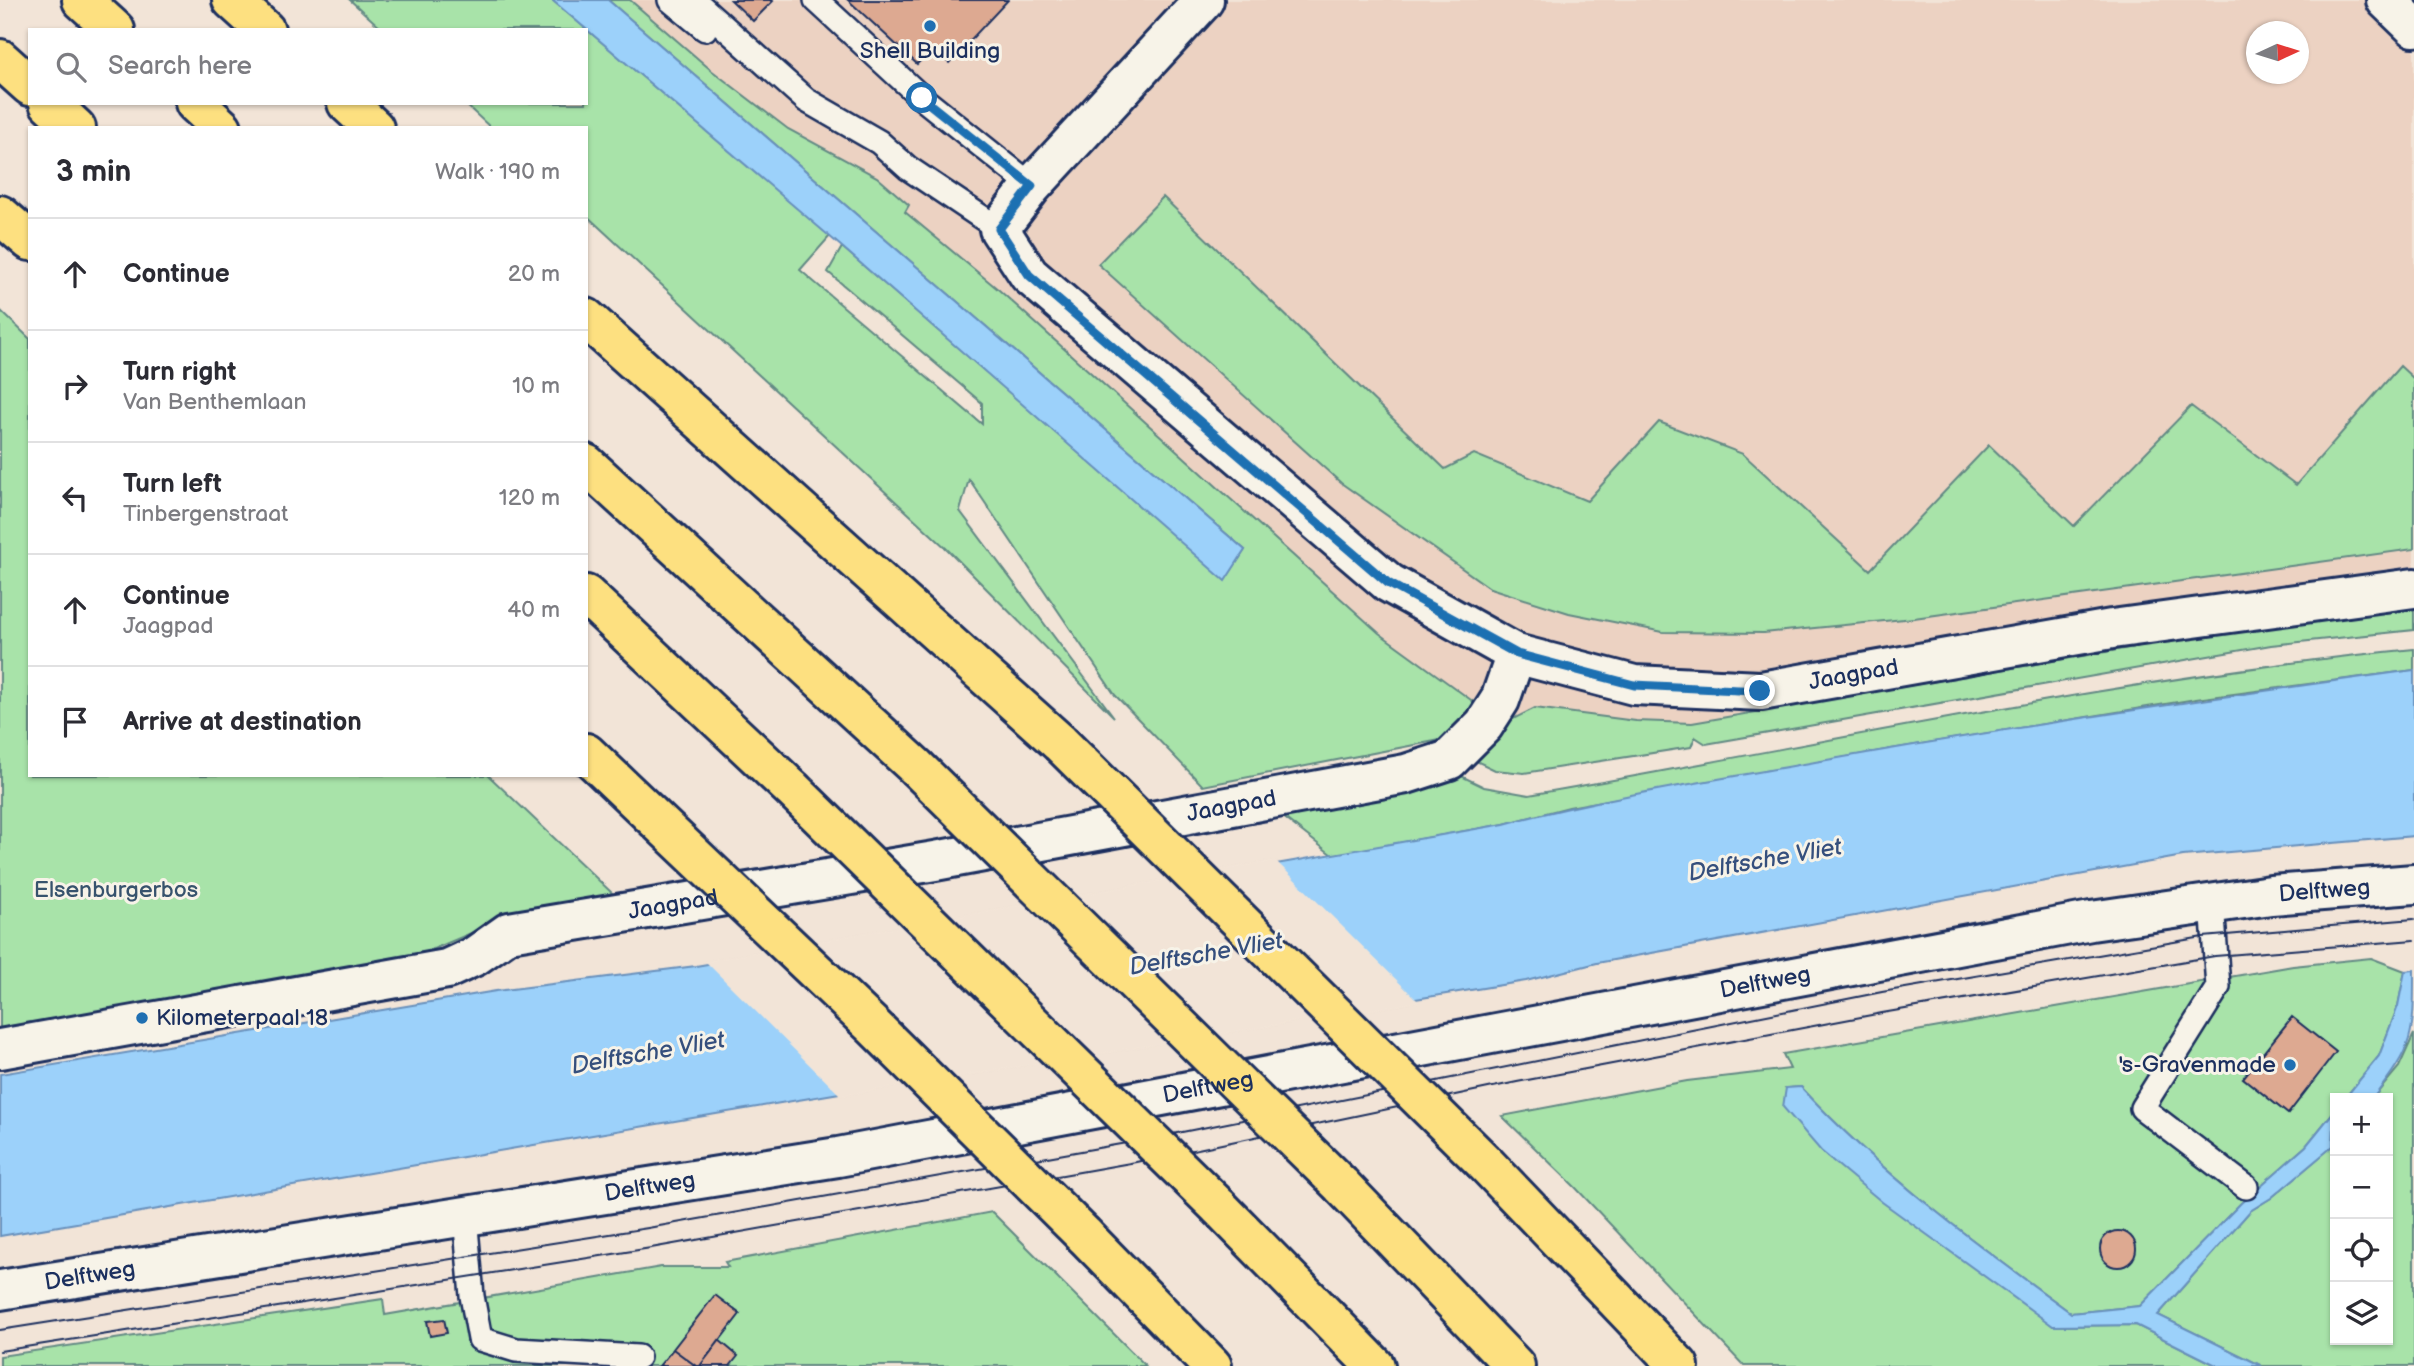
<!DOCTYPE html>
<meta charset="utf-8">
<style>
:root{--surface:#fff;--page:#f7f7f7;--text:#2b2b33;--muted:#7c7c81;--line:#e1e1e2}
body{margin:0;font-family:"Balsamiq Sans",sans-serif;background:var(--page);color:var(--text)}
.controls{position:absolute;right:21px;bottom:21px;display:grid;overflow:hidden;border-radius:0px;box-shadow:0 2px 5px #0004}
.controls button{width:63px;height:63px;display:grid;place-items:center;padding:0;border:0;border-bottom:2px solid var(--line);background:var(--surface);color:var(--text);font:35px sans-serif}
.compass{position:absolute;left:2246px;top:21px;width:63px;height:63px;border-radius:50%;background:var(--surface);box-shadow:0 2px 5px #0004;rotate:86deg}
.stop{position:absolute;width:21px;height:21px;margin:-16px;border:5px solid #1f6fb2;border-radius:50%;background:#fff}
.stop.end{background:#1f6fb2;border-color:#fff;box-shadow:0 2px 7px #0008}
.list{margin:0;padding:0;list-style:none}
h2{display:flex;justify-content:space-between;align-items:center;height:91px;margin:0;padding:0 28px;font-size:30px}
h2 small{font-size:23px;font-weight:400;color:var(--muted)}
.list li{display:grid;grid-template-columns:46px 1fr auto;gap:21px;align-items:center;box-sizing:border-box;height:112px;padding:0 28px;border-top:2px solid var(--line)}
.list b{display:block;font-size:26px;white-space:nowrap}
.list p{margin:0;font-size:23px;white-space:nowrap;color:var(--muted)}
.list em{font-size:23px;font-style:normal;color:var(--muted)}
.icon{flex:none;width:38px;height:38px;fill:none;stroke:currentColor;stroke-width:2;stroke-linecap:round;stroke-linejoin:round}
.map{position:relative;flex:none;width:2414px;height:1366px;overflow:hidden}
.search{position:absolute;background:var(--surface);box-shadow:0 2px 5px #0004;left:28px;top:28px;width:560px;height:77px;display:flex;align-items:center;gap:18px;box-sizing:border-box;padding:0 24px;border-radius:0px;color:var(--muted);font-size:26px}
.panel{position:absolute;background:var(--surface);box-shadow:0 2px 5px #0004;left:28px;top:126px;width:560px;height:651px;border-radius:0px}
.map>svg:first-child{display:block}
.built{fill:#ecd2c2;fill-rule:evenodd}
.green{fill:#a8e3a9;stroke:#628984;stroke-width:2}
.water{fill:#9cd1fa;stroke:#6890bc;stroke-width:2}
.pier{fill:#f2e4d7}
.building{fill:#dda991;stroke:#1b2f5e;stroke-width:2}
.lines{fill:none;stroke-linecap:round;stroke-linejoin:round}
.lane-casing{stroke:#1b2f5e;stroke-width:28}
.street-casing{stroke:#1b2f5e;stroke-width:44}
.highway-casing{stroke:#1b2f5e;stroke-width:44}
.lane{stroke:#f7f3e8;stroke-width:23}
.street{stroke:#f7f3e8;stroke-width:38}
.highway{stroke:#fde080;stroke-width:38}
.tram{stroke:#1b2f5e;stroke-width:2}
.highway-bridge-casing{stroke:#1b2f5e;stroke-width:44;stroke-linecap:butt}
.highway-bridge{stroke:#fde080;stroke-width:38}
.route{stroke:#1f6fb2;stroke-width:9}
.poi-dot{fill:#1f6fb2;stroke:#f7f3e8;stroke-width:2.5}
.labels{text-anchor:middle;dominant-baseline:central;stroke-width:6;stroke-linejoin:round;paint-order:stroke}
.poi-label{font-size:23px;fill:#1b2f5e;stroke:#f7f3e8}
.street-label{font-size:23px;fill:#1b2f5e;stroke:#f7f3e8}
.park-label{font-size:23px;fill:#37536d;stroke:#f7f3e8}
.water-label{font-size:24px;font-style:italic;fill:#354f7d;stroke:#f7f3e8}
</style>
<div class="map">
<svg width="2414" height="1366" viewBox="0 0 2414 1366">
<rect width="100%" height="100%" fill="#f2e4d7"/>
<filter id="ink" filterUnits="userSpaceOnUse"><feTurbulence type="fractalNoise" baseFrequency=".0143" numOctaves="2"/><feDisplacementMap in="SourceGraphic" scale="14" xChannelSelector="R" yChannelSelector="G"/><feConvolveMatrix kernelMatrix="1 2 1 2 8 2 1 2 1" color-interpolation-filters="sRGB"/></filter>
<g filter="url(#ink)">
<!-- built -->
<path class="built" d="M606,0H2414V597L1506,760L1118,412ZM2256,32H2298V74H2256Z"/>
<!-- green -->
<path class="green" d="M350,0H552L830,236L800,270L982,424V403L828,272L842,247L1225,580L1245,550L608,0H630L711,70L788,129L877,177L909,205L905,212L999,290L1379,633L1478,705L1440,740L1203,786L1115,695L969,479L960,511L1114,717L948,550L586,215V128H491L464,103H586V30H383Z
M1163,197L1445,469L1474,454L1587,501L1659,422L1743,454L1870,570L1989,445L2074,526L2191,406L2296,485L2400,366L2414,379V549L1914,618L1764,633L1663,632L1569,613L1490,588L1341,483L1098,264Z
M0,310L30,339V775H488L612,893L605,895L613,903L534,915L476,931L405,961L0,1028Z
M2414,599V630L2271,645L1706,744L1695,737L1691,747L1524,773L1495,770L1472,759L1507,722L1535,708L1636,721L1692,723Z
M2414,649V670L2196,699L1891,749L1569,807L1504,824L1332,855L1278,813L1451,771L1484,787L1529,795C1824,744 2116,678 2414,649Z
M2371,958L2405,971L2398,1006L2379,1056L2345,1098H2335V1110L2306,1146L2241,1203L2140,1306L2071,1313C1976,1244 1881,1174 1801,1087L1786,1088L2053,1326L2136,1325L2218,1366H1744L1575,1187L1502,1116L1687,1081L1790,1069L1783,1054L2293,966Z
M2414,1034V1366H2262L2158,1315L2250,1211L2271,1198L2335,1144V1340H2388V1098H2373L2399,1067Z
M992,1212L1146,1366H0V1356L383,1299L385,1315L661,1267H728L725,1262Z"/>
<!-- water -->
<path class="water" d="M552,0H608L1245,550L1225,581L842,247Z
M2414,670V836L2183,856L1597,963L1526,981L869,1088L0,1236V1074L496,991L696,966L1504,824C1608,796 1715,780 1821,761C2018,726 2216,697 2414,670Z
M2414,970C2414,1036 2414,1046 2373,1098H2345L2379,1056L2398,1006L2405,971Z
M1801,1087C1881,1174 1976,1244 2071,1313L2140,1306L2241,1203L2306,1146L2335,1110L2333,1146L2271,1198L2250,1211L2158,1315L2262,1366H2218L2136,1325L2053,1326L1882,1202L1821,1151L1783,1107L1786,1088Z"/>
<!-- pier -->
<path class="pier" d="M1275,860L1419,1002L841,1096L705,961Z"/>
<!-- building -->
<path class="building" d="M731,0H772L773,1L753,21Z
M848,0H1008L949,63L937,53L933,57L928,53L917,64Z
M2292,1017L2336,1052L2288,1114L2243,1078Z
M2100 1249a18 18 0 1 1 36 0a18 18 0 1 1-36 0Z
M715,1295L740,1314L700,1366H696L673,1349Z
M444,1319L447,1333L430,1336L427,1321Z
M719,1340L738,1356L730,1366H700Z
M673,1349L696,1366H659Z"/>
<g class="lines">
<defs>
<path id="lane" d="M670,0L705,29
M694,0L806,100L879,142L908,168L999,229
M816,0L922,98L1032,186
M2212,903L2218,987L2142,1108L2246,1187
M465,1216L472,1296L480,1339L516,1350L638,1357"/>
<g id="street">
<path id="s1" d="M1204,0L1032,186L999,229L1029,275L1389,583L1516,654L1634,685L1761,691L2112,629L2414,588"/>
<path d="M2386,0L2414,27"/>
<path id="s2" d="M0,1049L447,969L475,956L509,932L935,861L1406,774L1449,760L1484,725L1500,700L1516,654"/>
<path id="s3" d="M0,1290L838,1157L2091,921L2271,895L2414,884"/>
</g>
<path id="highway" d="M82,0L115,30
M232,0L265,30
M0,59L30,86
M49,103L76,128
M195,103L222,128
M347,103L374,128
M0,215L30,241
M586,318L1060,743
M586,464L916,767
M586,595L792,789
M586,753L650,814
M1484,1162L1679,1366
M1341,1185L1515,1366
M1218,1206L1375,1366
M1084,1235L1212,1366"/>
</defs>
<!-- lane casing -->
<use href="#lane" class="lane-casing"/>
<!-- street casing -->
<use href="#street" class="street-casing"/>
<!-- highway casing -->
<use href="#highway" class="highway-casing"/>
<!-- lane -->
<use href="#lane" class="lane"/>
<!-- street -->
<use href="#street" class="street"/>
<!-- highway -->
<use href="#highway" class="highway"/>
<!-- tram -->
<path class="tram" d="M0,1330L648,1228L1132,1142L1882,992L2203,937L2414,919
M0,1351L651,1248L1136,1162L1517,1082L1882,1013L2215,956L2414,940"/>
<defs>
<path id="highway-bridge" d="M1060,743L1484,1162
M916,767L1341,1185
M792,789L1218,1206
M650,814L873,1026L1084,1235"/>
</defs>
<!-- highway-bridge casing -->
<use href="#highway-bridge" class="highway-bridge-casing"/>
<!-- highway-bridge -->
<use href="#highway-bridge" class="highway-bridge"/>
</g>
</g>
<g class="lines" filter="url(#ink)">
<!-- route -->
<path class="route" d="M922,98L1032,186L999,229L1029,275L1388,583L1517,654L1634,685L1760,691"/>
</g>
<!-- markers -->
<g class="poi-dot">
<circle cx="930" cy="26" r="7"/>
<circle cx="142" cy="1018" r="7"/>
<circle cx="2290" cy="1065" r="7"/>
</g>
<g class="labels">
<!-- poi labels -->
<g class="poi-label">
<text x="930" y="51">Shell Building</text>
<text x="156" y="1018" text-anchor="start">Kilometerpaal 18</text>
<text x="2276" y="1065" text-anchor="end">'s-Gravenmade</text>
</g>
<!-- street labels -->
<g class="street-label">
<text stroke="none"><textPath href="#s1" startOffset="1325">Jaagpad</textPath></text>
<text stroke="none"><textPath href="#s2" startOffset="1260">Jaagpad</textPath></text>
<text stroke="none"><textPath href="#s3" startOffset="2359">Delftweg</textPath></text>
<text stroke="none"><textPath href="#s2" startOffset="693">Jaagpad</textPath></text>
<text stroke="none"><textPath href="#s3" startOffset="1792">Delftweg</textPath></text>
<text stroke="none"><textPath href="#s3" startOffset="1225">Delftweg</textPath></text>
<text stroke="none"><textPath href="#s3" startOffset="658">Delftweg</textPath></text>
<text stroke="none"><textPath href="#s3" startOffset="91">Delftweg</textPath></text>
</g>
<!-- park labels -->
<g class="park-label">
<text x="116" y="890">Elsenburgerbos</text>
</g>
<!-- water labels -->
<g class="water-label">
<text transform="translate(1765 860) rotate(-10)">Delftsche Vliet</text>
<text transform="translate(1206 954) rotate(-10)">Delftsche Vliet</text>
<text transform="translate(648 1053) rotate(-10)">Delftsche Vliet</text>
</g>
</g>
</svg>
<div class="controls">
<button>+</button>
<button>−</button>
<button><svg class="icon" aria-label="locate" viewBox="0 0 24 24"><circle cx="12" cy="12" r="6"/><path d="M12 2v4M12 18v4M2 12h4M18 12h4"/></svg></button>
<button><svg class="icon" aria-label="layers" viewBox="0 0 24 24"><path d="M12 4l9 5-9 5-9-5zM3 14l9 5 9-5"/></svg></button>
</div>
<svg class="compass" viewBox="-18 -18 36 36"><path d="M0-13l5 13h-10z" fill="#e53935"/><path d="M0 13l5-13h-10z" fill="#7c7c81"/></svg>
<div class="stop" style="left:922px;top:98px"></div>
<div class="stop end" style="left:1760px;top:691px"></div>
<div class="search"><svg class="icon" aria-label="search" viewBox="0 0 24 24"><circle cx="10" cy="10" r="6"/><path d="M15 15l6 6"/></svg>Search here</div>
<section class="panel">
<h2>3 min<small>Walk · 190 m</small></h2>
<ul class="list">
<li><svg class="icon" aria-label="ahead" viewBox="0 0 24 24"><path d="M12 20V5M6 11l6-6 6 6"/></svg><div><b>Continue</b></div><em>20 m</em></li>
<li><svg class="icon" aria-label="right" viewBox="0 0 24 24"><path d="M7 20v-9h11M14 6l5 5-5 5"/></svg><div><b>Turn right</b><p>Van Benthemlaan</p></div><em>10 m</em></li>
<li><svg class="icon" aria-label="left" viewBox="0 0 24 24"><path d="M17 20v-9H6M10 6l-5 5 5 5"/></svg><div><b>Turn left</b><p>Tinbergenstraat</p></div><em>120 m</em></li>
<li><svg class="icon" aria-label="ahead" viewBox="0 0 24 24"><path d="M12 20V5M6 11l6-6 6 6"/></svg><div><b>Continue</b><p>Jaagpad</p></div><em>40 m</em></li>
<li><svg class="icon" aria-label="arrive" viewBox="0 0 24 24"><path d="M6 21V4h12l-3 4 3 4H6"/></svg><div><b>Arrive at destination</b></div></li>
</ul>
</section>
</div>
